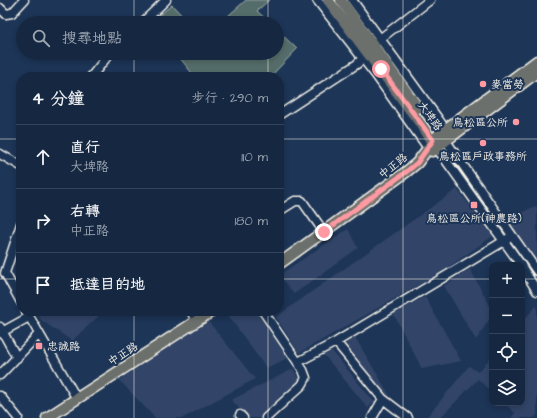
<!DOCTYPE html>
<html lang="zh-TW">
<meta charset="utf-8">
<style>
:root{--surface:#162841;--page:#1f3048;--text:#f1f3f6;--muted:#9ea6b1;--line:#35445a}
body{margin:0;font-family:"Architects Daughter","LXGW WenKai TC",sans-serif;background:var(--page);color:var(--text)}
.controls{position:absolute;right:12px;bottom:12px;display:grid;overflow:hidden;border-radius:8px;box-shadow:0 2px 6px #0003}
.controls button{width:36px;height:36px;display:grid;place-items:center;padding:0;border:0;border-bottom:1px solid var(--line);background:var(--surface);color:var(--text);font:20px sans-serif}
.stop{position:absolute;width:12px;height:12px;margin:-9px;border:3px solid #ff9aa2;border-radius:50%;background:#fff}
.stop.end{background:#ff9aa2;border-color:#fff;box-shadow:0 1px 4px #0008}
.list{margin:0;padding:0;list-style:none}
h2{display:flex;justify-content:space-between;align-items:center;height:52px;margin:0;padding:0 16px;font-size:17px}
h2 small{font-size:13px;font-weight:400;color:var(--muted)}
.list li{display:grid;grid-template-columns:26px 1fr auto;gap:12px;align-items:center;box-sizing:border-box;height:64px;padding:0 16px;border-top:1px solid var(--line)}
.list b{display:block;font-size:15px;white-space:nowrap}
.list p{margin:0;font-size:13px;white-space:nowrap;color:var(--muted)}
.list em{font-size:13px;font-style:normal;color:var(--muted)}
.icon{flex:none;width:22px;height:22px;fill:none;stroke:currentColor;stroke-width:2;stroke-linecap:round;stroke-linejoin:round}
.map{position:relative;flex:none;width:537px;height:418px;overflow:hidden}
.search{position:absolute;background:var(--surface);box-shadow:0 2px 6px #0003;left:16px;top:16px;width:268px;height:44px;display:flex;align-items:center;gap:10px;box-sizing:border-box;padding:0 14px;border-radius:22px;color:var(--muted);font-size:15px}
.panel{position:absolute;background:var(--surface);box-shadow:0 2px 6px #0003;left:16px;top:72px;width:268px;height:244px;border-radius:16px}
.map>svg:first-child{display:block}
.built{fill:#324568}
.green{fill:#546d6a;stroke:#a4afa9}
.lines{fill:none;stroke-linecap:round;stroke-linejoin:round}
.minor-casing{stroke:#f4f1e8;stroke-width:11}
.major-casing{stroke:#f4f1e8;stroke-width:13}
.minor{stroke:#1d3557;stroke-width:8}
.major{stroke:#6c706d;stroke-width:10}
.route{stroke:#ff9aa2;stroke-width:5}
.grid{fill:none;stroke:#f4f1e8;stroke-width:1;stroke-opacity:0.55}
.poi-dot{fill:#ff9aa2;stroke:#1d3557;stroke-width:1.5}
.labels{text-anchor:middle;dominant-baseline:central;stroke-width:4;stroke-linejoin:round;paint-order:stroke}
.poi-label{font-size:11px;fill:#f4f1e8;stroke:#1d3557;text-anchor:start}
.street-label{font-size:11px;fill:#f4f1e8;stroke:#1d3557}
</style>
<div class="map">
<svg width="537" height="418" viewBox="0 0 537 418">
<rect width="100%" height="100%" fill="#1d3557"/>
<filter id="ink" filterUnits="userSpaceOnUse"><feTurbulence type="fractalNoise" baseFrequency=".025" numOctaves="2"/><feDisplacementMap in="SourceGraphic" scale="8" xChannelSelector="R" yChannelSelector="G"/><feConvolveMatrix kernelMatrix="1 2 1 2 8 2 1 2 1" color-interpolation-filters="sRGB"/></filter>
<g filter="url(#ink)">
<!-- built -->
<path class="built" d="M457,189L493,236L441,272L299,353L276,317Z
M535,206L537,208V264L507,220Z
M348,229L358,248L294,294L279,275Z
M470,269L492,310V315L476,340L444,286Z
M425,297L461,361L422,369L393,313Z
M537,305V415L534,418H511L515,413L504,403H522V322Z
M36,311H104L72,341L41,320Z
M225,311H256L288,358L266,368Z
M208,321L255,379L183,418H155L119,380Z
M355,337L390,396L385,397L344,345Z
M332,351L374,402L368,408L324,355Z
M492,356V392L478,379L440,418H426L469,366L478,372Z
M293,369L300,380L293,389L263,418H249L231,400Z"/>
<!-- green -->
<path class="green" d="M246,0H269L257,11L270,23H220Z
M172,5L189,23H154L152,21Z
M277,30L297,49L270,77H230L224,74L218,77H195L176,53H277Z"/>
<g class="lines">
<defs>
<path id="minor" d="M317,0L375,74L428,148L437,150L442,155L521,265
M352,0L439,120L445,129L446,141L537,271
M0,8L6,14L12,13L24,0
M142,23L166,0
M376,42L430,0
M91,77L110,53
M279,115L357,64L365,56
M0,154L21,166
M279,211L295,201H302L324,232
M21,224L5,273L21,302
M522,267L537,291
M26,311L77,399
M191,311L197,322
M263,311L303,370L306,378L302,385L266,418
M0,327L17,358
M0,333L29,317
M336,342L383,399L408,418
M298,362L336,342L509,238
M0,375L39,334
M0,396L18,418
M240,415L243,418
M372,418L383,399"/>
<path id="major" d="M328,0L425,130L437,150
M341,0L418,108
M432,151L537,72
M279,264L406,172L417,163L438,135L537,61
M47,418L212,311"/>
</defs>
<!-- minor casing -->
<use href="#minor" class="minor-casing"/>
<!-- major casing -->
<use href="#major" class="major-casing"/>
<!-- minor -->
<use href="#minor" class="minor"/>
<!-- major -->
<use href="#major" class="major"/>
</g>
</g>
<g class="lines" filter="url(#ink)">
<!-- route -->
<path class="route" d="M324,232L406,172L417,163L433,140L381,69"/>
</g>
<!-- grid -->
<path class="grid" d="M134,0V23M268,0V23M403,0V418M134,53V77M268,53V77M0,139H21M279,139H537M0,279H21M279,279H492M522,279H537M134,311V418M268,311V418"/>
<!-- markers -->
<g class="poi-dot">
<circle cx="483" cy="84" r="4"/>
<circle cx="516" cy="122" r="4"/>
<circle cx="483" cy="143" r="4"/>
<rect x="470" y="201" width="8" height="8" rx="2"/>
<rect x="35" y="342" width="8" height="8" rx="2"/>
</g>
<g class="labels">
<!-- poi labels -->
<g class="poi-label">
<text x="491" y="84">麥當勞</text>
<text x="508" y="122" text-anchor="end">鳥松區公所</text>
<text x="483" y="156" text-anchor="middle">鳥松區戶政事務所</text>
<text x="474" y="218" text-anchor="middle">鳥松區公所(神農路)</text>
<text x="47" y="346">忠誠路</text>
</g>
<!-- street labels -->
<g class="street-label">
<text transform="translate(430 116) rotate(54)">大埤路</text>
<text transform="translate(393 166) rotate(-38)">中正路</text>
<text transform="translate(123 354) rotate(-33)">中正路</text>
</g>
</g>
</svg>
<div class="controls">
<button>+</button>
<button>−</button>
<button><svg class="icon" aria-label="locate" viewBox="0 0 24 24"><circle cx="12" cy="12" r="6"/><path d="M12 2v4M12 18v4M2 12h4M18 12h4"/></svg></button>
<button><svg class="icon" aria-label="layers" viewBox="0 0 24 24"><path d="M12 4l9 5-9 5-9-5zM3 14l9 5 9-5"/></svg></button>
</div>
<div class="stop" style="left:381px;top:69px"></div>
<div class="stop end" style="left:324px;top:232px"></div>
<div class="search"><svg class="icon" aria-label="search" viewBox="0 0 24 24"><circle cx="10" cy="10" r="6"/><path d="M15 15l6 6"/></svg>搜尋地點</div>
<section class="panel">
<h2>4 分鐘<small>步行 · 290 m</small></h2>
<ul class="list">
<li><svg class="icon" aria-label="ahead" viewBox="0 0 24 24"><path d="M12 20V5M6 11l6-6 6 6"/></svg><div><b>直行</b><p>大埤路</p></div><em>110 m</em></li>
<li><svg class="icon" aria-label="right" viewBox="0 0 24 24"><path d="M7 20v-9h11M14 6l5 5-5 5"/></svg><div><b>右轉</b><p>中正路</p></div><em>180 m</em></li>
<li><svg class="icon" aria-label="arrive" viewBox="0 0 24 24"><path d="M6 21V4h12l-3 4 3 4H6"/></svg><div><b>抵達目的地</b></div></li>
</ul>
</section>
</div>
